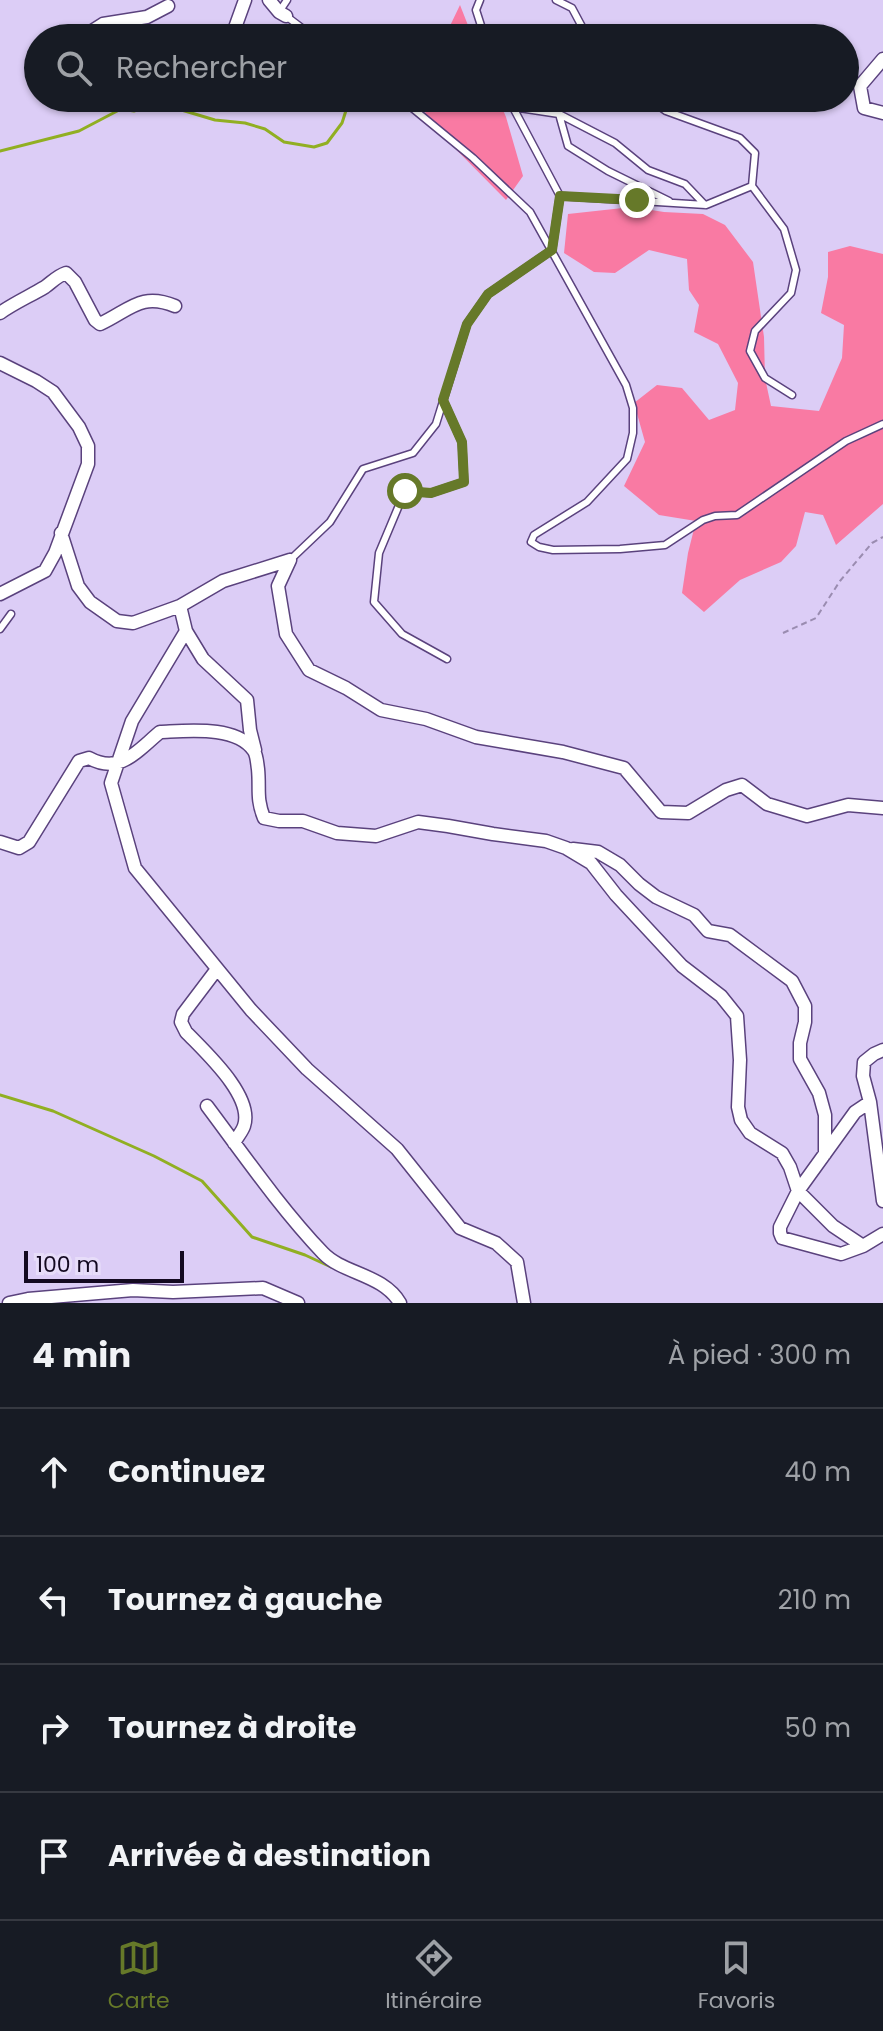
<!DOCTYPE html>
<html lang="fr">
<meta charset="utf-8">
<style>
:root{--surface:#171b24;--page:#20242c;--text:#f1f3f6;--muted:#9ea1a6;--line:#363941;--accent:#667929}
body{margin:0;font-family:Poppins,sans-serif;background:var(--page);color:var(--text)}
.scale{position:absolute;left:24px;bottom:20px;width:160px;box-sizing:border-box;padding-left:8px;border:4px solid #130920;border-top:0;font-size:22px;line-height:28px;white-space:nowrap;color:#130920;-webkit-text-stroke:6px #e7ddf9;paint-order:stroke}
.stop{position:absolute;width:24px;height:24px;margin:-18px;border:6px solid #667929;border-radius:50%;background:#fff}
.stop.end{background:#667929;border-color:#fff;box-shadow:0 2px 8px #0008}
.list{margin:0;padding:0;list-style:none}
h2{display:flex;justify-content:space-between;align-items:center;height:104px;margin:0;padding:0 32px;font-size:34px}
h2 small{font-size:26px;font-weight:400;color:var(--muted)}
.list li{display:grid;grid-template-columns:52px 1fr auto;gap:24px;align-items:center;box-sizing:border-box;height:128px;padding:0 32px;border-top:2px solid var(--line)}
.list b{display:block;font-size:30px;white-space:nowrap}
.list em{font-size:26px;font-style:normal;color:var(--muted)}
.icon{flex:none;width:44px;height:44px;fill:none;stroke:currentColor;stroke-width:2;stroke-linecap:round;stroke-linejoin:round}
.map{position:relative;flex:none;width:883px;height:1303px;overflow:hidden}
.search{position:absolute;background:var(--surface);box-shadow:0 2px 6px #0004;left:24px;right:24px;top:24px;height:88px;display:flex;align-items:center;gap:20px;box-sizing:border-box;padding:0 28px;border-radius:44px;color:var(--muted);font-size:30px}
.sheet{height:616px;background:var(--surface)}
nav{display:flex;justify-content:space-around;align-items:center;box-sizing:border-box;height:112px;border-top:2px solid var(--line);background:var(--surface);font-size:22px;color:var(--muted)}
nav a{display:grid;justify-items:center;gap:4px}
nav .on{color:var(--accent)}
.map>svg:first-child{display:block}
.green{fill:#f97aa3}
.lines{fill:none;stroke-linecap:round;stroke-linejoin:round}
.stream{stroke:#91af22;stroke-width:3}
.lane-casing{stroke:#5a427d;stroke-width:9}
.street-casing{stroke:#5a427d;stroke-width:15}
.path{stroke:#9a8cb0;stroke-width:2;stroke-dasharray:6 4;stroke-linecap:butt}
.lane{stroke:#fff;stroke-width:6}
.street{stroke:#fff;stroke-width:12}
.route{stroke:#667929;stroke-width:10}
</style>
<div class="map">
<svg width="883" height="1303" viewBox="0 0 883 1303">
<rect width="100%" height="100%" fill="#dccdf6"/>
<!-- green -->
<path class="green" d="M460,5L473,38H450L448,30Z
M435,98H498L506,117L523,176L506,200L423,116Z
M632,207L664,212L703,214L725,225L753,262L764,337L765,378L771,406L819,411L842,358L844,325L821,313L828,277V252L850,246L883,254V504L836,545L823,515L805,512L796,546L781,562L740,580L704,612L682,593L688,553L696,521L659,515L624,486L645,442L634,403L657,385L682,388L709,420L735,410L738,383L718,344L694,332L699,305L689,290L687,259L649,250L615,273L594,272L564,253L568,214Z"/>
<g class="lines">
<!-- stream -->
<path class="stream" d="M0,151L79,131L121,109L134,111L158,103L215,120L245,123L265,129L284,142L314,147L327,143L342,123L350,98
M0,1095L53,1111L154,1156L202,1181L252,1237L305,1255L331,1267"/>
<defs>
<path id="lane" d="M480,0L476,10L485,38
M556,0L572,8L588,38
M279,12L287,0
M286,16L315,38
M400,98L473,158L530,212L626,385L633,408V433L627,459L587,502L534,535L531,542L539,547L553,550L620,549L665,545L703,520L715,516L737,515L846,441L883,424
M513,107L559,114L615,143L648,170L685,184L705,205
M559,114L568,146L608,171L669,201
M752,186L784,229L796,270L791,293L755,331L750,351L765,378L792,395
M560,196L706,205L752,186L755,153L740,138L666,111L648,98
M443,400L462,442L464,482L431,493L405,491L379,553L374,602L402,634L447,659
M290,560L330,522L363,469L413,453L436,424L467,324L488,294L552,250L560,196L508,98
M0,629L11,614"/>
<path id="street" d="M269,0L279,12L286,16
M81,38L103,24L147,17L168,6
M229,38L232,36L245,0
M883,59L860,86L864,108L883,113
M0,313C14,303 30,296 45,287C52,282 57,276 66,273L75,282L95,320L100,324C130,310 141,292 175,306
M0,363L36,381L53,392L79,427L88,446V464L55,553L45,571L0,594
M61,533L78,586L90,602L117,621L133,623L180,606
M290,560L278,586L286,634L309,670L346,688L381,710L426,719L476,737L563,752L624,768L661,812L688,813L726,790L742,785L767,804L807,816L848,805L883,808
M186,631L132,721L111,783L135,868L251,1010L307,1069L397,1149L460,1228L496,1243L517,1262L524,1303
M255,750L250,730L247,700L203,659L186,631L180,606L223,581L290,560
M0,842L19,848L29,842L79,761L89,758C120,775 137,751 160,732C187,731 237,725 254,751C257,756 257,763 258,769C260,789 256,798 264,818L279,821H303L337,833L376,836L418,822L448,826L493,834L546,841L566,848L591,863L616,895L682,966L721,996L737,1016L740,1060L738,1107L741,1120L750,1133L782,1153L790,1167L798,1191L833,1226L863,1246
M573,849L598,852L620,865L639,884L656,897L694,915L708,931L730,935L792,981L805,1006V1022L800,1043V1059L819,1093L825,1115V1154
M217,969L183,1014L181,1022L186,1032C205,1052 254,1096 244,1126C242,1132 237,1137 234,1143
M883,1050L874,1054L864,1062L863,1076L870,1102L883,1201
M870,1102L855,1112L798,1191L780,1227V1233L782,1238L841,1254L863,1246L883,1234
M207,1106C243,1154 281,1209 323,1253C343,1274 383,1274 400,1303
M9,1303L28,1299L133,1290L173,1292L263,1288L298,1303"/>
</defs>
<!-- lane casing -->
<use href="#lane" class="lane-casing"/>
<!-- street casing -->
<use href="#street" class="street-casing"/>
<!-- path -->
<path class="path" d="M783,633L816,618L840,581L872,543L883,537"/>
<!-- lane -->
<use href="#lane" class="lane"/>
<!-- street -->
<use href="#street" class="street"/>
</g>
<g class="lines">
<!-- route -->
<path class="route" d="M405,491L431,493L464,482L462,442L443,400L467,324L488,294L552,250L560,196L637,200"/>
</g>
</svg>
<div class="scale">100 m</div>
<div class="stop" style="left:405px;top:491px"></div>
<div class="stop end" style="left:637px;top:200px"></div>
<div class="search"><svg class="icon" aria-label="search" viewBox="0 0 24 24"><circle cx="10" cy="10" r="6"/><path d="M15 15l6 6"/></svg>Rechercher</div>
</div>
<section class="sheet">
<h2>4 min<small>À pied · 300 m</small></h2>
<ul class="list">
<li><svg class="icon" aria-label="ahead" viewBox="0 0 24 24"><path d="M12 20V5M6 11l6-6 6 6"/></svg><div><b>Continuez</b></div><em>40 m</em></li>
<li><svg class="icon" aria-label="left" viewBox="0 0 24 24"><path d="M17 20v-9H6M10 6l-5 5 5 5"/></svg><div><b>Tournez à gauche</b></div><em>210 m</em></li>
<li><svg class="icon" aria-label="right" viewBox="0 0 24 24"><path d="M7 20v-9h11M14 6l5 5-5 5"/></svg><div><b>Tournez à droite</b></div><em>50 m</em></li>
<li><svg class="icon" aria-label="arrive" viewBox="0 0 24 24"><path d="M6 21V4h12l-3 4 3 4H6"/></svg><div><b>Arrivée à destination</b></div></li>
</ul>
</section>
<nav>
<a class="on"><svg class="icon" aria-label="map" viewBox="0 0 24 24"><path d="M3 6l6-2 6 2 6-2v14l-6 2-6-2-6 2zM9 4v14M15 6v14"/></svg>Carte</a>
<a><svg class="icon" aria-label="directions" viewBox="0 0 24 24"><path d="M12 3l9 9-9 9-9-9zM9 14v-3h6M13 9l2 2-2 2"/></svg>Itinéraire</a>
<a><svg class="icon" aria-label="saved" viewBox="0 0 24 24"><path d="M7 4h10v16l-5-4-5 4z"/></svg>Favoris</a>
</nav>
